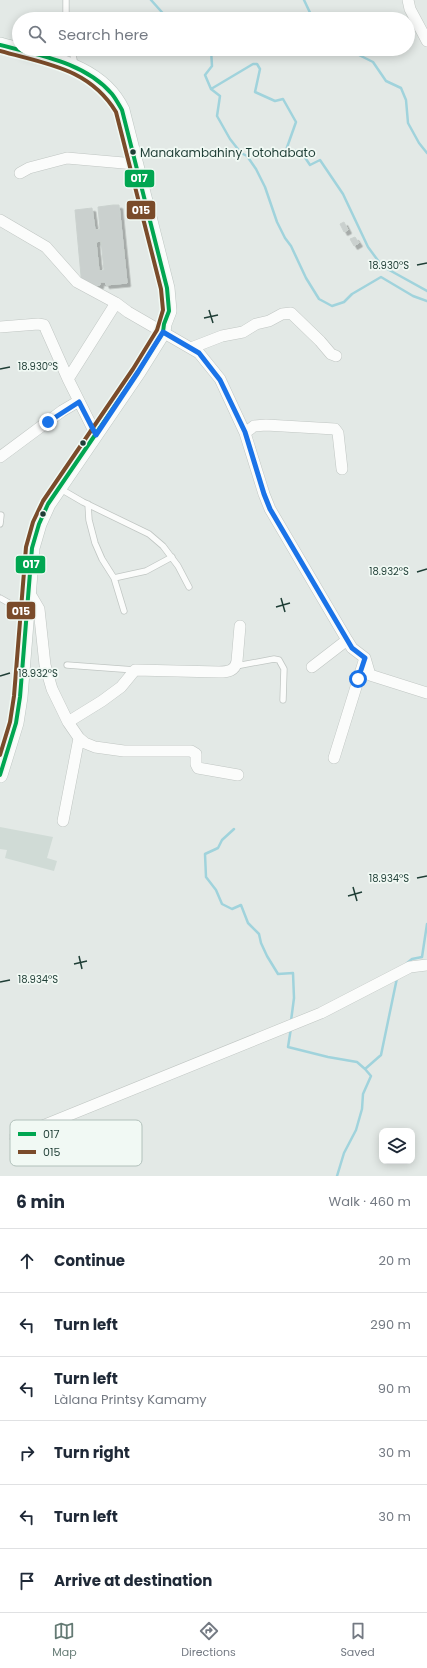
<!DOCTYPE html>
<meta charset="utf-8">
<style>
:root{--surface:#fff;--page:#f2f2f3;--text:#1f2937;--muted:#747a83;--line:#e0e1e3;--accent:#647a74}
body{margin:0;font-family:Poppins,sans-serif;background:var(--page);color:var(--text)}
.controls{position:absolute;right:12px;bottom:12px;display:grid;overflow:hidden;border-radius:8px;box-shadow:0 2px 10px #0003}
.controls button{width:36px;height:36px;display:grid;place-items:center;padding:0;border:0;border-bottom:1px solid var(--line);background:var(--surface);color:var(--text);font:20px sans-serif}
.stop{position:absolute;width:12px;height:12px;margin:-9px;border:3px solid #1a73e8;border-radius:50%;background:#fff}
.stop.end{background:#1a73e8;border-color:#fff;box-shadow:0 1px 4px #0008}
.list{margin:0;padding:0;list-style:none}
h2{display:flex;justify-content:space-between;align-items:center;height:52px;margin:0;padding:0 16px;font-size:17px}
h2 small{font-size:13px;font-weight:400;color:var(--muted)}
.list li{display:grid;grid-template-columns:26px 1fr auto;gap:12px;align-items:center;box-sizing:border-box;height:64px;padding:0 16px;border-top:1px solid var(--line)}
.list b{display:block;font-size:15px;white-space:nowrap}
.list p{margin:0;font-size:13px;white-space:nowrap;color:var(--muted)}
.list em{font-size:13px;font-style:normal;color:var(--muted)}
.icon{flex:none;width:22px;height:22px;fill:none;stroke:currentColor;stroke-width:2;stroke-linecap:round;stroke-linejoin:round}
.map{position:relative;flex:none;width:427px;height:1176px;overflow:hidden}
.search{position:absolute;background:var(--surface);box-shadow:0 2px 10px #0003;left:12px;right:12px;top:12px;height:44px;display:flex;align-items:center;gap:10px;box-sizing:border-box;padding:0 14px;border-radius:22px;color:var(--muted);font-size:15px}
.sheet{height:436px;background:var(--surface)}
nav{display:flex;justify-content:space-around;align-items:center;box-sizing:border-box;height:56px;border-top:1px solid var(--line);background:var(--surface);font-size:11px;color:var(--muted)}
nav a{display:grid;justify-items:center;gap:2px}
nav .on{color:var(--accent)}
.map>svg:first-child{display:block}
.built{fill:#d0dbd6}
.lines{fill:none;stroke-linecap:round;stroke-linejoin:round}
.stream{stroke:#a0d3dc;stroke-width:2.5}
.building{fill:#cad0ce;stroke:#cbd2cf;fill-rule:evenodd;filter:url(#shadow)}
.lane-casing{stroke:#c0c6c3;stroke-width:7}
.street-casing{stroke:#c0c6c3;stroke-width:12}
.secondary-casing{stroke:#bec7c3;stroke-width:16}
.lane{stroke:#fbfcfb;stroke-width:5.5}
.street{stroke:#fbfcfb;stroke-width:11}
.secondary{stroke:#fbfcfb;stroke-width:15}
.bus-1-casing{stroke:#f1f9f4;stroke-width:7}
.bus-2-casing{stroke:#f1f9f4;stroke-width:7}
.bus-1{stroke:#00a651;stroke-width:4}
.bus-2{stroke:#7a4b2a;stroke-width:4}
.route{stroke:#1a73e8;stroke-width:5}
.ticks{fill:none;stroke:#1f3e36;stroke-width:1.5}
.bus-dot{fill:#1f3e36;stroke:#f1f9f4;stroke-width:1.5}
.labels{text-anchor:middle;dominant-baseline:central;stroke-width:3.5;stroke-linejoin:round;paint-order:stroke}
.bus-label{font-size:12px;fill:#1f3e36;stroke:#f1f9f4;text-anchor:start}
.key{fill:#f1f9f4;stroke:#b2c1bb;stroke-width:1}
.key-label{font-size:11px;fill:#1f3e36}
.ticks-label{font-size:10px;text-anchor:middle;fill:#1f3e36;stroke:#f1f9f4;stroke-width:3.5;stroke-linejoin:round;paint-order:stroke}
.line-badge{stroke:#f1f9f4;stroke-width:1.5}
.badge-label{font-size:11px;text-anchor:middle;font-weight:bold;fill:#fff}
</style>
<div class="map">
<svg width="427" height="1176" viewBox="0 0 427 1176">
<defs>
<filter id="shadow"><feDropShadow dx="3.5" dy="3.5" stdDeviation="0" flood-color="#0004"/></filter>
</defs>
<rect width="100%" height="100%" fill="#e3e9e6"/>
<!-- built -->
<path class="built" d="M0,827L53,837L47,858L57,861L54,871L5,858L7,850L0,849Z"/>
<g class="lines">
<!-- stream -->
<path class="stream" d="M151,0L168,19
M304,0L313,19
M211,49L212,66L205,75L211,89L220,96L217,116L230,139L241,153L247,156L256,169L265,187L277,222L285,238L291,246L306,278L319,299L332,306L344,302L352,294L381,277L413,296L427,301
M347,49L373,62L386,81L401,88L406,100L408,123L419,143L427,153
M211,89L253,64H257L260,69L255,92L275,101L283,99L296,122L285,153L300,150L310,165L320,160L343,194L368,247L382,266L427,291
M234,829L222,840L218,848L205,854L206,877L216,890L222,904L232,909L241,905L248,923L259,934L261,943L267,956L278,974L293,973L294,998L291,1021
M407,963L412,959L422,957L427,924
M291,1028L288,1047L328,1057L357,1062L365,1069
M337,1176L344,1153L356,1130L362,1109L363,1094L371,1076L365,1069L381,1055L397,978"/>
</g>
<!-- building -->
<path class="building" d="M113,205H119L127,283L106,285L105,282H100V285L82,287L75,210L92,208L95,230L100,229L98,207ZM101,241L104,270L99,271L96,242Z
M344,222L348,230L344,232L340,224Z
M355,237L359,243L354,246L350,239Z"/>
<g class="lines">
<defs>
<path id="lane" d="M66,19V0
M72,49L75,66
M59,488L83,502L149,534L163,546L178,566L189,587
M88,504L89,520L95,543L102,559L114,578L124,611
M0,524L1,515
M114,578L146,571L172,557
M0,598L25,612
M67,665L135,670
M236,666L274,659L279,660L284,669L283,700"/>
<path id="street" d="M408,0L410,9L427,41
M20,173L29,168L67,158L135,164
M0,220L46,247L77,282L116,303L128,312L199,353L220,379L245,433
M0,327L38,324L44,325L68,379L116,303
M191,348L222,336L243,332L256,324L269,321L282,314L291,313L320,341L331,354L336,356
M68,379L96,435
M0,457L62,411L79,401
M342,469L338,433L335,429L266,425L254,426L245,433L264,494L270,509L347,640
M29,592L39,609L45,665L52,689L68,722L79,738L85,743L95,747L124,751H191L196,754V764L198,768L238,775
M312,667L347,640L352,648L365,658L370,675L427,693
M68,722L102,701L121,687L135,670L219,672C228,672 235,671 237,661L240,626
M334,758L365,658
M63,821L79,738
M15,1137L321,1013L410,967L427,965"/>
<path id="secondary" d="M0,45C45,58 100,64 122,110L167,288L169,311L164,324L163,332L138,372L48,504L39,524L32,548L20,697L16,723L0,775"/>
</defs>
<!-- lane casing -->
<use href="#lane" class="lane-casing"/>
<!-- street casing -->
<use href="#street" class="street-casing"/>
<!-- secondary casing -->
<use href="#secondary" class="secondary-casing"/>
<!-- lane -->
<use href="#lane" class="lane"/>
<!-- street -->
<use href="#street" class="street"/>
<!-- secondary -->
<use href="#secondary" class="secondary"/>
<defs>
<path id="bus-1" d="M0,45C38,55 85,62 112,94C116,99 119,105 122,110L167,288L169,311L164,324L163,332L138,372L48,504L39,524L32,548L20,697L16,723L0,775"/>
<path id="bus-2" d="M0,51C46,64 89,68 116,112L161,289L163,310L157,330L133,369L43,501L33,522L26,547L14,696L10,722L0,755"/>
</defs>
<!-- bus-1 casing -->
<use href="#bus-1" class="bus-1-casing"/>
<!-- bus-2 casing -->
<use href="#bus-2" class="bus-2-casing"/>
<!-- bus-1 -->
<use href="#bus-1" class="bus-1"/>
<!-- bus-2 -->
<use href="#bus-2" class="bus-2"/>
</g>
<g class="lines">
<!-- route -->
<path class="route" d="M48,422L79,402L96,435L138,372L163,332L199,353L220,380L245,432L264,494L270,509L352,648L365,658L358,679"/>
</g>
<!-- ticks -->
<path class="ticks" d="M417,265L427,263M209,310L213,323M204,318L218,315M0,369L10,367M417,572L427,569M281,598L285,612M276,607L290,603M0,676L10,673M417,878L427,876M353,887L357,901M348,896L362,892M79,956L82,969M74,964L87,961M0,982L10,980"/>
<!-- markers -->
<g class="bus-dot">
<circle cx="133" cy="152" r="3.5"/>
<circle cx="83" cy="443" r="3.5"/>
<circle cx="43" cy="514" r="3.5"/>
</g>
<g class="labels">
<!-- bus labels -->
<g class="bus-label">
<text x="140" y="152">Manakambahiny Totohabato</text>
</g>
</g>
<!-- legend -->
<rect x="10" y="1120" width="132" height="46" rx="6" class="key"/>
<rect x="18" y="1132" width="18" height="4" fill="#00a651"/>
<rect x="18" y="1150" width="18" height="4" fill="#7a4b2a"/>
<g class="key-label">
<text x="43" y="1138">017</text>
<text x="43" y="1156">015</text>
</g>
<g class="ticks-label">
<text x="389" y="269">18.930°S</text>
<text x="38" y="370">18.930°S</text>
<text x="389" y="575">18.932°S</text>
<text x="38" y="677">18.932°S</text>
<text x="389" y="882">18.934°S</text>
<text x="38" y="983">18.934°S</text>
</g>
<g class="line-badge">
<rect x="124" y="169" width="31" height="19" rx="4" fill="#00a651"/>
<rect x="126" y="200" width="30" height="20" rx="4" fill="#7a4b2a"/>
<rect x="15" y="555" width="31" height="19" rx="4" fill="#00a651"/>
<rect x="6" y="601" width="30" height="19" rx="4" fill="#7a4b2a"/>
</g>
<g class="badge-label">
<text x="139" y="182">017</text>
<text x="141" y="214">015</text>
<text x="31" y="568">017</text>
<text x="21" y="615">015</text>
</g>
</svg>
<div class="controls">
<button><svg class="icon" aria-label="layers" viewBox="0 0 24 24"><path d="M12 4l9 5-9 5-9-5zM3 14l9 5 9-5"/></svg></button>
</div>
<div class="stop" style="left:358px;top:679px"></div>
<div class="stop end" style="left:48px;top:422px"></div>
<div class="search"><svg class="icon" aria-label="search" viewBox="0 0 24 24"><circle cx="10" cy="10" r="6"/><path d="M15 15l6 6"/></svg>Search here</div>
</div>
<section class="sheet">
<h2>6 min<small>Walk · 460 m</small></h2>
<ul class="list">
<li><svg class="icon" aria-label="ahead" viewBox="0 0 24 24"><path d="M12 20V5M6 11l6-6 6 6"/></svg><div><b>Continue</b></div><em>20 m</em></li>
<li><svg class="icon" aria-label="left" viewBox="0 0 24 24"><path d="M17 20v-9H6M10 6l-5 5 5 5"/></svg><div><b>Turn left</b></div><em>290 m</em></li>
<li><svg class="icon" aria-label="left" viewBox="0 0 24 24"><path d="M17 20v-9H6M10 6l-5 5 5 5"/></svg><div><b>Turn left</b><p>Làlana Printsy Kamamy</p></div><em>90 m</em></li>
<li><svg class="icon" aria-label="right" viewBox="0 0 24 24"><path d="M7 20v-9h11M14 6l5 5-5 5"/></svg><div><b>Turn right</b></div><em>30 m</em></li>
<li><svg class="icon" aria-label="left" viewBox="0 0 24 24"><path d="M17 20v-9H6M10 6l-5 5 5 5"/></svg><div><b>Turn left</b></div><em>30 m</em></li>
<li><svg class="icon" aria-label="arrive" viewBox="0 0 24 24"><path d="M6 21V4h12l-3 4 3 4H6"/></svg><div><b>Arrive at destination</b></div></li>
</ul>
</section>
<nav>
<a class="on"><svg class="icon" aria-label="map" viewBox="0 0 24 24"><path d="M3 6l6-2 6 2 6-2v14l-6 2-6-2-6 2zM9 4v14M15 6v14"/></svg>Map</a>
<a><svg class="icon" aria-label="directions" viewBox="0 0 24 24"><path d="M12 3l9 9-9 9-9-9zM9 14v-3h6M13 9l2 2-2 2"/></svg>Directions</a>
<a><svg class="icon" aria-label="saved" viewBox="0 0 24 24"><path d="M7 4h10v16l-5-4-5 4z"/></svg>Saved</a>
</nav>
